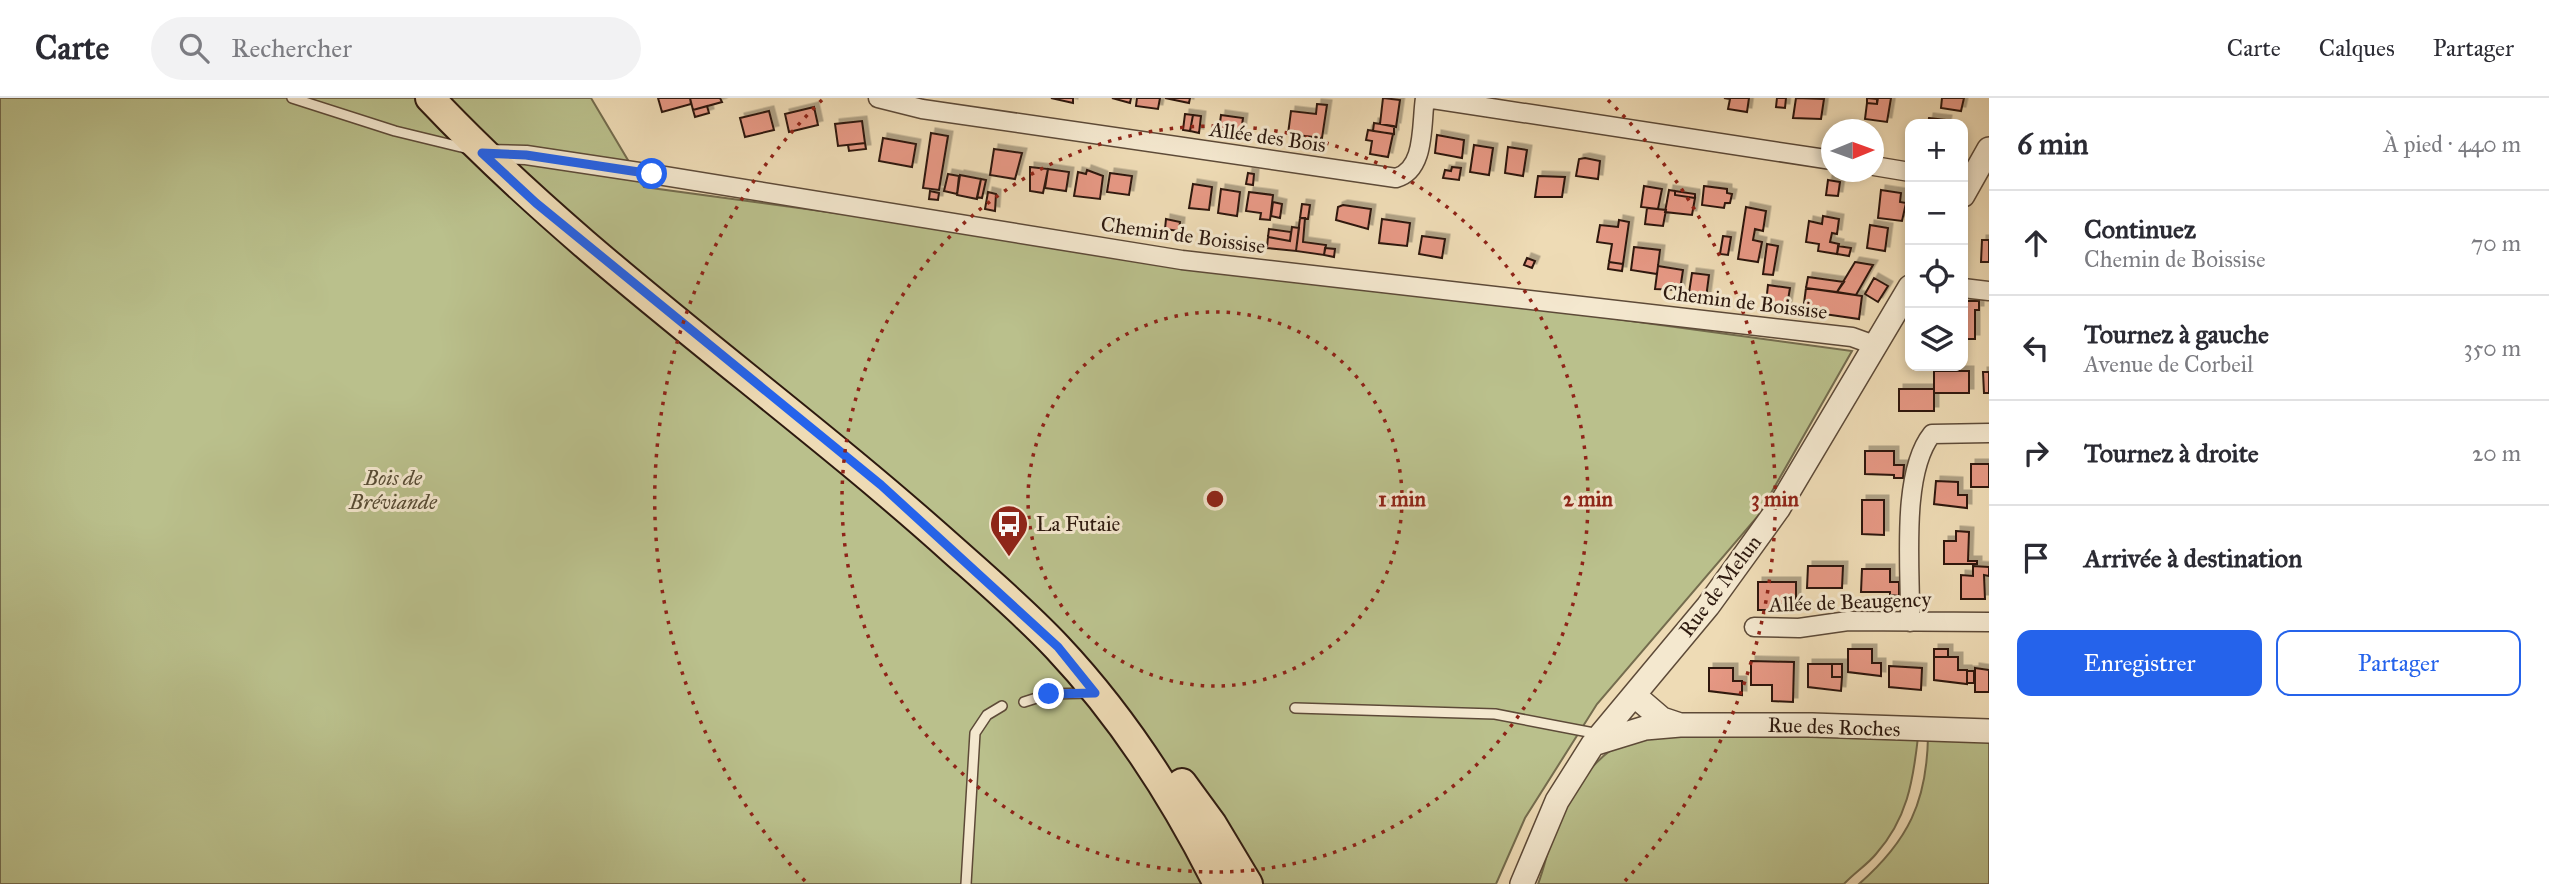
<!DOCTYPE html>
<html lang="fr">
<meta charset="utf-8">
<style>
:root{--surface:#fff;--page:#f2f2f3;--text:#2b2b33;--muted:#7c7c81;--line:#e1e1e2;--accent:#2563eb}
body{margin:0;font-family:"IM FELL Great Primer",serif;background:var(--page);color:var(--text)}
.controls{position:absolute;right:21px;top:21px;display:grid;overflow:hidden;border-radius:14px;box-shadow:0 4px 10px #0003}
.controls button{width:63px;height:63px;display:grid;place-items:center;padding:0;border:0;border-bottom:2px solid var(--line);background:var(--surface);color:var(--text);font:35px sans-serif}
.compass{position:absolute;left:1821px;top:21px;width:63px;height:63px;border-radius:50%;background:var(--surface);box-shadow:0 4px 10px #0003;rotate:89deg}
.stop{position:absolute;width:21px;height:21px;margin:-16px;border:5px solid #2563eb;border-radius:50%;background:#fff}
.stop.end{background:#2563eb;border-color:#fff;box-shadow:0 2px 7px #0008}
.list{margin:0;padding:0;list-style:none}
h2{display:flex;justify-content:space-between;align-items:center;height:91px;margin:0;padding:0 28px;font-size:30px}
h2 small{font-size:23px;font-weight:400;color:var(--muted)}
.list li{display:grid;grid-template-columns:46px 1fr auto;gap:21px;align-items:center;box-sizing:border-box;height:105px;padding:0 28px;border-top:2px solid var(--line)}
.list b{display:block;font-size:26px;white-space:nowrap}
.list p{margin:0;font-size:23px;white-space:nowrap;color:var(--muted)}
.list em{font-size:23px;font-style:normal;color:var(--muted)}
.actions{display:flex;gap:14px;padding:21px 28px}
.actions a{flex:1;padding:16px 0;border:2px solid var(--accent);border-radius:14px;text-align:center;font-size:24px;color:var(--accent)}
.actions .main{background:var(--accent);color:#fff}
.icon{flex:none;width:38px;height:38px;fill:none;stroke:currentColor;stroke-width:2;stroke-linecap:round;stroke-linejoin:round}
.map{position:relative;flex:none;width:1989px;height:786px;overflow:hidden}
header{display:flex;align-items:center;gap:42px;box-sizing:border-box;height:98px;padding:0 35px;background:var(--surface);border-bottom:2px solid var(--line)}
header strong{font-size:33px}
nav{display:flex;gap:38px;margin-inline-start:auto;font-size:24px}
.search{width:490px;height:63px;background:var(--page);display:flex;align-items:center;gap:18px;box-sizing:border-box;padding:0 24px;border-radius:38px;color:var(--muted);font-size:26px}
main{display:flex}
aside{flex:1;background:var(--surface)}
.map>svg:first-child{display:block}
.green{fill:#bac08c;stroke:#746c4e;stroke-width:2}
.building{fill:#e69884;stroke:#2d190f;stroke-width:2;filter:url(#shadow)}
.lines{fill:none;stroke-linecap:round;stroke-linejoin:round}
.service-casing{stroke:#5d4a38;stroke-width:12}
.minor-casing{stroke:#5d4a38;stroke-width:21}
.tertiary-casing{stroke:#5d4a38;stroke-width:26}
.primary-casing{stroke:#2d190f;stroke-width:32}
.service{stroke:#f4e8cf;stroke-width:9}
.minor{stroke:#f4e8cf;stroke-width:18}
.tertiary{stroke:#f4e8cf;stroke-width:23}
.primary{stroke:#eedbb5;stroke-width:28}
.route{stroke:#2563eb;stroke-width:9}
.ring{fill:none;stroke:#8f2418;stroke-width:3.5;stroke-dasharray:3.5 7}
.labels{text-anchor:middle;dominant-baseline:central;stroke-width:6;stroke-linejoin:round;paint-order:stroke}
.street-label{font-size:21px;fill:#2d190f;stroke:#f4e8cf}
.park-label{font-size:21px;font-style:italic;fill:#574b34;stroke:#f4e8cf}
.poi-label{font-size:21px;fill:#2d190f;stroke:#f4e8cf;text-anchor:start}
.centre{fill:#8f2418;stroke:#f4e8cf;stroke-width:3.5}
.ring-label{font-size:21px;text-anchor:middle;font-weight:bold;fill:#8f2418;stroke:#f4e8cf;stroke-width:6;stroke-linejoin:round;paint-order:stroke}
</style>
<header>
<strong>Carte</strong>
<div class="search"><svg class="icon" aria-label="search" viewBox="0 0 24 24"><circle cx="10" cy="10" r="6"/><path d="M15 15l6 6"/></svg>Rechercher</div>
<nav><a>Carte</a><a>Calques</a><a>Partager</a></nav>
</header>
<main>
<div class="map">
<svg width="1989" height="786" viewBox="0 0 1989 786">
<defs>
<filter id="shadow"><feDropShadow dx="4.5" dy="-4.5" stdDeviation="0" flood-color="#0004"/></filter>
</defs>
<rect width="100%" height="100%" fill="#eedbb5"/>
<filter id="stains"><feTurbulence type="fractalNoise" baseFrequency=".00286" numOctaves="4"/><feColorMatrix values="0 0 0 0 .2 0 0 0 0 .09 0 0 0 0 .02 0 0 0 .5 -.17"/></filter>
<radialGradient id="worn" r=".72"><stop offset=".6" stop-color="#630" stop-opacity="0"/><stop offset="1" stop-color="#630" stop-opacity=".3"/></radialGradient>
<!-- green -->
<path class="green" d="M0,0H591L644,89L1852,253L1758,418L1597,606L1525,720L1496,786H0Z
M1989,637V786H1859C1908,743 1927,704 1928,638Z
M1634,639H1918C1913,684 1907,721 1876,756C1867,767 1854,775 1844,786H1538C1546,766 1549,743 1558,724C1574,688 1597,654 1634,639Z"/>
<!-- building -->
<path class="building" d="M658,0H690L691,6L662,14Z
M690,0H720L722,4L693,12Z
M1051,0H1073V5Z
M1112,0H1131L1130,5Z
M1137,0H1160L1158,11L1136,8Z
M1165,0H1190L1189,5Z
M1383,0L1400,2L1396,29L1380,26Z
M1724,0H1749L1747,14L1728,11L1730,1Z
M1777,0H1786L1785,10L1776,9Z
M1796,0L1824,1L1821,21L1793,20Z
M1867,0L1877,1V6L1867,5Z
M1891,0L1887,24L1865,21L1867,5L1877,6L1878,0Z
M1942,0H1964L1961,13L1941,10Z
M1317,6L1327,7L1322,40L1288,36L1291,13L1316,16Z
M707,8L709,15L695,19L693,12Z
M814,9L818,27L789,34L785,16Z
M769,13L774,32L745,39L740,20Z
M1185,16L1193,17L1190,33L1183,32Z
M1193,17L1201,18L1199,35L1190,33Z
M1221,17L1243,20L1241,35L1219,32Z
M1929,20L1947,22L1946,26H1928Z
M862,23L865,45L838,48L835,26Z
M1374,25L1394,28V36L1373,33Z
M1368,32L1393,36L1388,59L1370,56L1372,43L1366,42Z
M931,35L948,38L939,92L923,90Z
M1437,37L1464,42L1462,60L1435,55Z
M883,40L916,46L912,69L879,63Z
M865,45L866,51L849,53L848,47Z
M1474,47L1493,50L1489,77L1470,74Z
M1508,49L1527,52L1523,78L1505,75Z
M994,51L1022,55L1015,81L990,77Z
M1585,60L1600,63L1598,81L1576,78L1579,61Z
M1030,69L1048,71L1043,95L1030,93Z
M1452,69L1461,70L1459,82L1443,80L1445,72L1451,73Z
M1048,71L1069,74L1066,93L1045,90Z
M1087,72L1103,78L1100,101L1074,98L1078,74L1086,76Z
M1110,75L1132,78L1129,97L1107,94Z
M1248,75L1254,76L1253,87L1246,86Z
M948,76L959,78L957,96L944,93Z
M960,77L981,81L977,101L957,97Z
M1538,78L1565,79L1562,99H1535Z
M981,81L986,82L982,100L977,99Z
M1828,82L1840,84L1838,98L1826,97Z
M1193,86L1212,89L1209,112L1189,110Z
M1644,88L1662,91L1658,111L1641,109Z
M1704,88L1727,91V95L1732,96L1730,105H1725L1724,110L1702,107Z
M1221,91L1240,94L1237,118L1218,115Z
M1669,92L1675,93V97L1695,100L1692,117L1665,114Z
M1881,92L1901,95L1900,104L1906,105L1902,123L1878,120Z
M930,93L939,95L938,102L929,101Z
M1675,93L1695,96V100L1675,97Z
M988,94L996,96L995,113L985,111Z
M1249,94L1273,97L1270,122L1260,121L1261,115L1246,113Z
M1273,104L1282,106L1280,120L1271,118Z
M1302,106L1310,107L1308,121L1300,120Z
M1343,107L1371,111L1368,131L1336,122L1338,109Z
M1746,109L1766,113L1763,133L1755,131L1753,142L1762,144L1758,164L1738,161Z
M1647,110L1666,112L1663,128L1645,126Z
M1823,118L1839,121L1837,136L1832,135L1830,144L1839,146L1837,156L1818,153L1819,146L1806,144L1809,123L1822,126Z
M1300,120H1305L1303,144L1326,147L1324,157L1296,153Z
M1166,121L1180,124L1179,133L1165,131Z
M1382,121L1410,125L1407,148L1379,145Z
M1619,122L1629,124L1623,166L1609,164L1612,146L1597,144L1600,127L1618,129Z
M1870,127L1888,130L1885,153L1867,150Z
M1292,129L1299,130L1296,153L1267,150L1268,139L1290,143Z
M1269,131L1291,134L1290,143L1268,139Z
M1422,138L1445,141L1442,160L1419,156Z
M1723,138L1731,139L1728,157L1720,156Z
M1982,142H1989V164H1981Z
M1767,146L1778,148L1773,177L1763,176Z
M1838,148L1851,150L1849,158L1837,156Z
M1634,149L1660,152L1657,176L1631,172Z
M1325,150L1335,151L1334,159L1324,157Z
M1527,160L1535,163L1532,170L1524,167Z
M1609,164L1623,166L1622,173L1608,171Z
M1855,164L1873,167L1856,197L1837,194Z
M1658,168L1683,172L1680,192L1655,191Z
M1692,175L1709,177L1706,200L1689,195Z
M1808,179L1844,184L1837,194L1806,190Z
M1874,180L1888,188L1878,204L1865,196Z
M1768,187L1790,190L1787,208L1766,205Z
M1806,190L1862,198L1859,221L1803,213Z
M1966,203H1979V212H1975V241H1963Z
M1934,273H1969V295H1934Z
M1983,274H1989V295H1984Z
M1899,291H1934V313H1899Z
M1865,353H1894V367H1904L1903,380H1894V377L1865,376Z
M1971,366H1989V389H1971Z
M1936,383L1958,384V397H1967V410L1934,406Z
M1862,402H1884V437L1862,436Z
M1956,433L1969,434L1968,463H1977V466H1944V443H1956Z
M1808,468H1843L1842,490H1807Z
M1973,468L1989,469V478L1984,477L1985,501H1961V477L1973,478Z
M1862,471H1890V484H1899V498L1890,497V494H1861Z
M1758,484H1796V506H1772L1773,512H1758Z
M1784,506H1796V511H1784Z
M1848,551H1872V565H1881V578L1848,574Z
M1934,551H1948V559H1934Z
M1934,559H1958V572H1967V586L1934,582Z
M1751,563L1794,564L1793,604L1772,603V587H1751Z
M1808,566H1832V579H1842L1841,593L1808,589Z
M1832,566H1842V579H1832Z
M1889,568L1922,570L1921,592L1889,589Z
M1709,570H1733V583H1742V597L1709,593Z
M1975,570L1989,572V594H1975Z
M1967,573H1974V585H1967Z"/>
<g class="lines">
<defs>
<path id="service" d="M292,0L395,33L469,51
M1024,604L1049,596L1090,595
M1295,610L1495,616L1599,636
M966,786L975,635L987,617L1002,608"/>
<path id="minor" d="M878,0L922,11L1396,80C1426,72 1421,26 1425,0
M1426,0L1832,62
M484,56L526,57L652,76L1182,162L1852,239L1877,248
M1874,68L1910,74
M1963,190L1989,193
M1910,524C1911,473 1900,376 1932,336L1989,335
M1754,529L1799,530L1848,523L1989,524"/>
<path id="tertiary" d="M1963,97L1989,51
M1634,597L1662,621L1680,627
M1593,646L1645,630L1680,627H1812L1989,633
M1522,786L1557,703L1593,646L1708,508L1778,411L1910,189"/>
<path id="primary" d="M430,0C589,168 783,299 954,453C989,484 1025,515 1057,549C1123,619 1175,700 1218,786
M1182,685L1212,726L1248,786"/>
</defs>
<!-- service casing -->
<use href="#service" class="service-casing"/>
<!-- minor casing -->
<use href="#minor" class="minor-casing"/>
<!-- tertiary casing -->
<use href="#tertiary" class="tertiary-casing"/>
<!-- primary casing -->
<use href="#primary" class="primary-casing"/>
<!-- service -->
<use href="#service" class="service"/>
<!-- minor -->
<use href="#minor" class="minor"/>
<!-- tertiary -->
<use href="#tertiary" class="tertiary"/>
<!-- primary -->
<use href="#primary" class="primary"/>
</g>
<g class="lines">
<!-- route -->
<path class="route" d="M652,76L526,57L482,55L536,105L881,387L1058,549L1095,595L1049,596"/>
</g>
<!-- distance rings -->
<g class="ring">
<circle cx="1215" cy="401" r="187"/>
<circle cx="1215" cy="401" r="373"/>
<path d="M805 783A560 560 0 0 1 822 2M1608 2A560 560 0 0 1 1625 783"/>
</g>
<!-- icons -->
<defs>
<symbol id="bus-pin" viewBox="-11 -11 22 30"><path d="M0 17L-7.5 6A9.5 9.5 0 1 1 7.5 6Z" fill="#8f2418" stroke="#f4e8cf"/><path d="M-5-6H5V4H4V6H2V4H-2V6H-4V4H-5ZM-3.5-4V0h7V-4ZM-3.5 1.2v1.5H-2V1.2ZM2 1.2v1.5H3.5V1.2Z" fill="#fff"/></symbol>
</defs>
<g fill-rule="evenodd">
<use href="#bus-pin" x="987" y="404" width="44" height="60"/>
</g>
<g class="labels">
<!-- street labels -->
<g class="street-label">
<text transform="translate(1268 39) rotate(8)">Allée des Bois</text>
<text transform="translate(1183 137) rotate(8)">Chemin de Boissise</text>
<text transform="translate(1745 204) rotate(7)">Chemin de Boissise</text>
<text transform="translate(1720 488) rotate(-53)">Rue de Melun</text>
<text transform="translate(1850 504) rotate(-2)">Allée de Beaugency</text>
<text transform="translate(1834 629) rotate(2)">Rue des Roches</text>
</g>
<!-- park labels -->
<g class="park-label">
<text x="393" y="380">Bois de<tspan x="393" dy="24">Bréviande</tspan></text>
</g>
<!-- poi labels -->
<g class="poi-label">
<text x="1036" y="426">La Futaie</text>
</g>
</g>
<circle cx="1215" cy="401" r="10" class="centre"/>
<g class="ring-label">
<text x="1402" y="408">1 min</text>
<text x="1588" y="408">2 min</text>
<text x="1775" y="408">3 min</text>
</g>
<rect width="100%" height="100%" filter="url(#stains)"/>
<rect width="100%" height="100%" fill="url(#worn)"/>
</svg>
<div class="controls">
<button>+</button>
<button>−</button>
<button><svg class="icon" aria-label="locate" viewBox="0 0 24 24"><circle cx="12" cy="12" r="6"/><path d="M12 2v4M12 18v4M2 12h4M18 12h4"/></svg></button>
<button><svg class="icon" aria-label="layers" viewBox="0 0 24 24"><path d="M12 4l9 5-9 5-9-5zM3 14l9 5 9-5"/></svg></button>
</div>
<svg class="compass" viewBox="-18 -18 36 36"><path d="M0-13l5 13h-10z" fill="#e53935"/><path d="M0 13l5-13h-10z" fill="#7c7c81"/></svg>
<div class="stop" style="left:652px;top:76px"></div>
<div class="stop end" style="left:1049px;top:596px"></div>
</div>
<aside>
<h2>6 min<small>À pied · 440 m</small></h2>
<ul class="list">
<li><svg class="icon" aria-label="ahead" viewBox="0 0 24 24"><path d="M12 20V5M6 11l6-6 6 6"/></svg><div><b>Continuez</b><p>Chemin de Boissise</p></div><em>70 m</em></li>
<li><svg class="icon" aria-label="left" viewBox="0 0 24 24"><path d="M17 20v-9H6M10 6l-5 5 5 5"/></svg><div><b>Tournez à gauche</b><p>Avenue de Corbeil</p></div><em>350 m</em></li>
<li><svg class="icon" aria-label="right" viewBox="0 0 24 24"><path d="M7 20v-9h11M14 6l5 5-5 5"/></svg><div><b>Tournez à droite</b></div><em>20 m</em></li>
<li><svg class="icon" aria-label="arrive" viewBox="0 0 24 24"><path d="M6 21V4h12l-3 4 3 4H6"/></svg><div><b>Arrivée à destination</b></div></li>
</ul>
<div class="actions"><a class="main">Enregistrer</a><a>Partager</a></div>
</aside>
</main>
